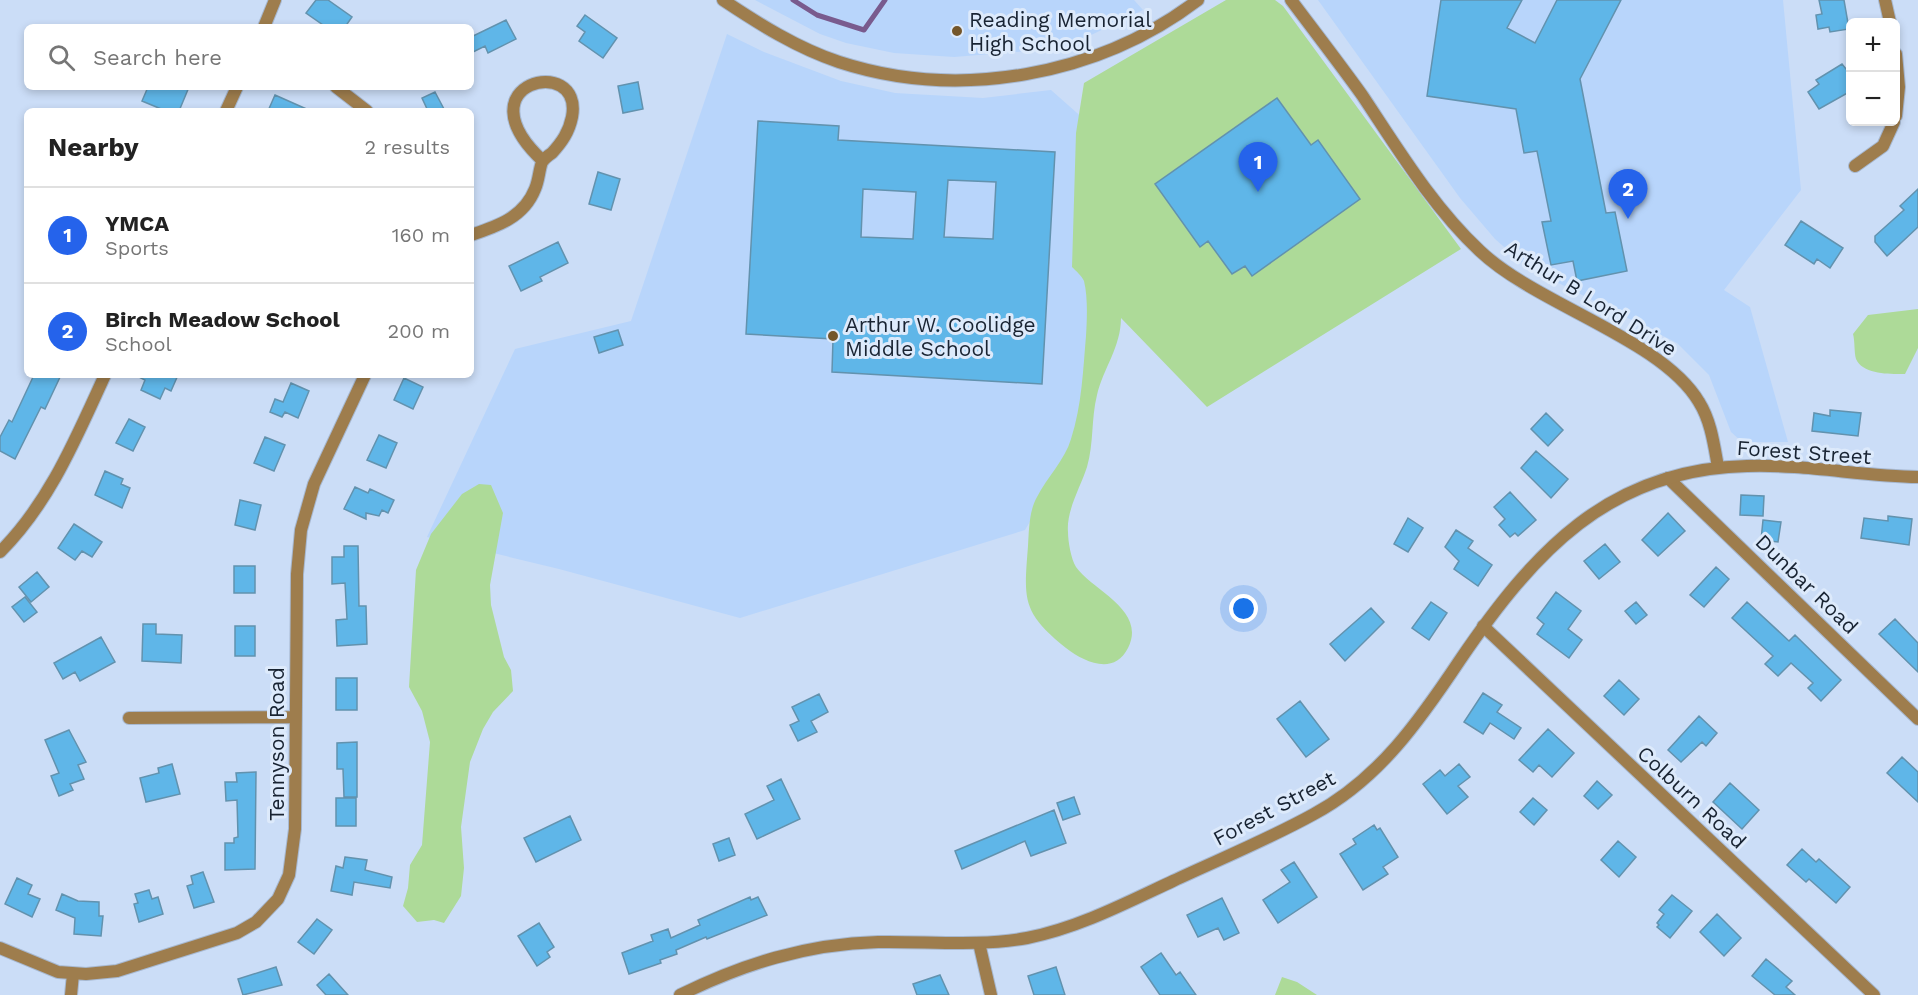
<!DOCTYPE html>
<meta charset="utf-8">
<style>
:root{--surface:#fff;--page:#f6f6f6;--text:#222;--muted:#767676;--line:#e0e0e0;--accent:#2563eb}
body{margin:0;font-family:"Work Sans",sans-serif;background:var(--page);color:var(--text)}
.controls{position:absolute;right:18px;top:18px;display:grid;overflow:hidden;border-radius:9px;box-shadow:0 3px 9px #0003}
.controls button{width:54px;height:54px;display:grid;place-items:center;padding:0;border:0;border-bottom:2px solid var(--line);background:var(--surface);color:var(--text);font:30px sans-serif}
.you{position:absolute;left:1244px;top:609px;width:21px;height:21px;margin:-15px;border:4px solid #fff;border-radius:50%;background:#1a73e8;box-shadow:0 0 0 9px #1a73e833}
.badge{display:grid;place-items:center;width:39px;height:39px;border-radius:50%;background:var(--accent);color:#fff;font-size:20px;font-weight:700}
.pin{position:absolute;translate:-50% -50px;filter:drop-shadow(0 2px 3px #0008)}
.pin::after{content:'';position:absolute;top:32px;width:21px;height:18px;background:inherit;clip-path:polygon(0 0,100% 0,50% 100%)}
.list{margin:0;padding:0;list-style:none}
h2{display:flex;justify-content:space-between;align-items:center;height:78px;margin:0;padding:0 24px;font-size:26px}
h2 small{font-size:20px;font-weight:400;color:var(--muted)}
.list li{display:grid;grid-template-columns:39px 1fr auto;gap:18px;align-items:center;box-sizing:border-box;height:96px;padding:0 24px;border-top:2px solid var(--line)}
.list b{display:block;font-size:22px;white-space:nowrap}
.list p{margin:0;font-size:20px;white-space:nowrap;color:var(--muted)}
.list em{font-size:20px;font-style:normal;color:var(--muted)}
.icon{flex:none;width:33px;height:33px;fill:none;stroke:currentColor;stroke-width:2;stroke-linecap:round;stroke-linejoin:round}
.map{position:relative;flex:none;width:1918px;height:995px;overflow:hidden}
.search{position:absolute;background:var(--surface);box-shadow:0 3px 9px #0003;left:24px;top:24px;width:450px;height:66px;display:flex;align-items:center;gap:15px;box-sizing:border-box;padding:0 21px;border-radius:9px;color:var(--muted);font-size:22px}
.panel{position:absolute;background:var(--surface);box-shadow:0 3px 9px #0003;left:24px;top:108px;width:450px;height:270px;border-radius:9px}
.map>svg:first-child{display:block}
.built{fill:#b8d5fb}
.green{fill:#adda98}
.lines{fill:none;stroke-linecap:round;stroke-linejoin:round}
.stream{stroke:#795b8e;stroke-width:5}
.building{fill:#5fb6e8;stroke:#6292ae;stroke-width:1.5;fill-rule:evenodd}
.minor-casing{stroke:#a7b8d0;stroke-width:14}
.tertiary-casing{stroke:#a7b8d0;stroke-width:14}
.minor{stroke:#9e7d4d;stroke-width:12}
.tertiary{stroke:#9e7d4d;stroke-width:12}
.poi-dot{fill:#74562a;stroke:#ddeafb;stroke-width:2}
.labels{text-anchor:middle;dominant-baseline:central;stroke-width:6;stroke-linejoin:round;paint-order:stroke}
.poi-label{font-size:21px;fill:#182332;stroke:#ddeafb;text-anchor:start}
.street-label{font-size:21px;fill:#182332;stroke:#ddeafb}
</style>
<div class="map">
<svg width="1918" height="995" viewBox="0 0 1918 995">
<rect width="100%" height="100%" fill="#cbddf7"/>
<!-- built -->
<path class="built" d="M755,0H1134L1143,10L1087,37L1040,50L954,57L894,53L846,43L820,34Z
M1318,0H1783L1801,190L1724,290L1750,307L1788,442H1742L1731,432L1709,375L1677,343L1527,267L1495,239L1460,198Z
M727,34L764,52L841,81L895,93L983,98L1051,90L1102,135L1090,420L1025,530L740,618L559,569L427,537L515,349L631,321Z"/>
<!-- green -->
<path class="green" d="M1226,0H1275L1283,6L1461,249L1207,407L1121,318C1121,347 1103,369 1097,395C1091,419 1094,443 1087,467C1081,486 1066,511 1068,532C1068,541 1071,559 1076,567C1093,591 1147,610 1128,648C1114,676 1084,662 1066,648C1021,612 1024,599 1028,546C1029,530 1029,511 1037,497C1047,477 1065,460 1071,439C1082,405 1083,370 1086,336C1087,319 1088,297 1084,281C1082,276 1076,271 1072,267L1076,133L1084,83Z
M1918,309V348L1905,374C1891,374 1863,375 1856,359C1854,352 1855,341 1853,334L1868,315Z
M479,484L491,485L503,513L490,585L491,605L504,657L511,670L513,691L493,712L483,729L470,762L461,827L464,868L461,896L444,923L434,920L417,922L403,906L408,888L410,865L422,845L430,742L422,711L409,687L416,570L431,534L462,494Z
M1282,977L1297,982L1317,995H1275Z"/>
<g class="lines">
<!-- stream -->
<path class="stream" d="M793,0L817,15L864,30L885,0"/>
</g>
<!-- building -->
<path class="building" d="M316,0H328L352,17L345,27H326L306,13Z
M1441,0H1522L1507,28L1535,43L1557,0H1621L1580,79L1606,213L1615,212L1627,271L1577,281L1573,261L1551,265L1542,222L1551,221L1537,151L1524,153L1516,109L1427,96Z
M1819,0H1844L1849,29L1830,32L1829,27L1818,29L1816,15L1822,14Z
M585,15L617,38L603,58L579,41L585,32L577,26Z
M506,20L516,39L488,53L485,46L471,53V37Z
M1842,64L1851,75V91L1819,109L1808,92L1819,84L1816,80Z
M638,82L643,109L623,113L618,86Z
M148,87H189L179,111H166L142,101Z
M435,92L445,111H428L422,98Z
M275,95L311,111H268Z
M1277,98L1311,145L1318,140L1360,199L1252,276L1245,266L1232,274L1208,241L1200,247L1155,184Z
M758,121L839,126L838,140L1055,152L1042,384L832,372L833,339L746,334ZM948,180L996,182L993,239L944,237ZM863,189L916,192L913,239L861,237Z
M598,172L620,179L611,210L589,204Z
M1918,189V227L1887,256L1875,242V236L1904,210L1900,206Z
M1801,221L1843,248L1830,268L1817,259L1814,264L1785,245Z
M558,242L568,263L540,277L542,281L521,291L509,266Z
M618,330L623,345L599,353L594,337Z
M34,375H61L45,409L41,407L15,459L0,451V437L9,420L12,422Z
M135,375H178L171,391L165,388L160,399L141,390L145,380Z
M404,378L423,387L413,409L394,400Z
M291,383L309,391L298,418L285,412L282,417L270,412L275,399L283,402Z
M1830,410L1861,413L1858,436L1812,431L1814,413L1830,416Z
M1546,413L1563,430L1548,446L1531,429Z
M129,419L145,427L133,451L116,443Z
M379,435L397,443L386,468L367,460Z
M265,437L285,445L274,471L254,463Z
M1536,451L1568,479L1551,498L1521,468Z
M105,471L123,479L121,484L130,488L122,508L95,495Z
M355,487L368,493L370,489L394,500L388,513L382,510L379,516L366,513V519L344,509Z
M1510,492L1536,520L1518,536L1515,533L1510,537L1499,525L1505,519L1494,507Z
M1741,495L1764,496L1763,516L1740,515Z
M240,500L261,505L255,530L235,525Z
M1668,513L1685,531L1658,556L1642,540Z
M1888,516L1912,519L1909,545L1861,538L1864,518L1888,521Z
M1408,518L1423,528L1408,552L1394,544Z
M1763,520L1781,522L1778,542L1761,540Z
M74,524L102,542L92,557L82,551L75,560L58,548Z
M1456,530L1473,541L1468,548L1492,565L1478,586L1454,569L1459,561L1445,547Z
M1605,544L1620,562L1599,579L1584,561Z
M344,546H358L359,606H366L367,644L337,646L336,620L347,619L345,583L332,584V557H344Z
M234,566H255V593H234Z
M1716,567L1729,579L1704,607L1690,595Z
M37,572L49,587L31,602L19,587Z
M1556,592L1581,611L1568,629L1582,640L1569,658L1537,634L1544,624L1537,618Z
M25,597L37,612L24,622L12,607Z
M1431,602L1447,613L1429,640L1412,628Z
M1636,602L1647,615L1636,624L1625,611Z
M1747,602L1789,641L1795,635L1841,680L1821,701L1808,688L1813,683L1791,663L1778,676L1765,664L1773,656L1732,618Z
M1371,608L1384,622L1345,661L1330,644Z
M1895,619L1918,643V672L1879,634Z
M143,624H156V634L182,635L181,663L142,661Z
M235,626H255V656H235Z
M101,637L115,662L80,681L75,672L63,679L54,663Z
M336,678H357V710H336Z
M1619,680L1639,699L1624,715L1604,696Z
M1483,693L1502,705L1497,712L1521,728L1514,739L1490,723L1483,734L1464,722Z
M819,694L828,712L811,721L817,732L798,741L790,725L799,721L792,707Z
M1300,701L1329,739L1306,757L1277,719Z
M1699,716L1717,733L1706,746L1702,742L1681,762L1668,750Z
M1548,729L1574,753L1552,777L1539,765L1533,772L1519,760Z
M69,730L86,762L78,765L84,779L70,784L73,790L59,796L51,776L59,773L45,740Z
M357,742V797H344L343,769H337V743Z
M1902,757L1918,772V802L1887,773Z
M172,764L180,794L146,802L140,778L159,773L158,768Z
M1459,764L1470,777L1458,786L1468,797L1447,814L1423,784L1440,770L1445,776Z
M256,772L255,869L225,870V843H234V838L238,837L237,800L226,801L225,782H237L236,773Z
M781,779L800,819L757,839L745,814L774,800L767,786Z
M1597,781L1612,795L1598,809L1584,796Z
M1730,783L1759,810L1742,829L1713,802Z
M1074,797L1080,814L1063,820L1057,803Z
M336,798H356V826H336Z
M1533,798L1547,810L1534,825L1520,812Z
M1054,810L1066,843L1031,856L1025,841L962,869L955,851Z
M570,816L581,840L536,862L524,838Z
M1374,825L1377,830L1380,828L1398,857L1383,867L1388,874L1363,890L1340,854L1356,844L1353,839Z
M729,838L735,855L719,861L713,844Z
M1618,841L1636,857L1619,877L1601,860Z
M1802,849L1816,862L1819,859L1850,887L1836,903L1809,879L1806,882L1787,865Z
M345,857L367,860L365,870L392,877L390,888L354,882L352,895L331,891L336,866L343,868Z
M1294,862L1317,897L1278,923L1263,900L1290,882L1281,870Z
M203,872L214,902L194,908L187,886L193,884L191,876Z
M17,878L32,885L28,894L40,899L32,917L5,904Z
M149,890L152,899L158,897L163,914L139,922L134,904L138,903L135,894Z
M62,894L78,901L99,902V916H103L101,936L74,934L75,918L56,910Z
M1672,895L1692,911L1670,938L1657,927L1659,925L1657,923L1664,914L1659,910Z
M750,897L751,900L758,897L767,915L707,939L706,937L676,950L677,954L660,960L661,963L629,974L622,953L653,941L651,935L668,929L671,938L700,925L698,920Z
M1222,898L1239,933L1224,940L1218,928L1198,937L1187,915Z
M1717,914L1741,938L1724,956L1700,932Z
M317,919L332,930L314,954L298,942Z
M539,923L554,947L547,952L550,957L537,966L518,936Z
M1161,953L1176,975L1180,972L1196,995H1160L1141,967Z
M1766,959L1792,981L1786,987L1795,995H1775L1752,976Z
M276,967L282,985L243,995L238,979Z
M1056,967L1065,995H1034L1028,976Z
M329,974L348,995H326L317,985Z
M940,975L949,995H917L913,984Z"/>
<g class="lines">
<defs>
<path id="minor" d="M723,0C759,24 797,48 839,62C959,101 1098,76 1198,0
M1291,0C1315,32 1339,63 1362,95C1398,149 1432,206 1480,251C1537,305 1662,339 1699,402C1711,421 1714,445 1718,467
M1885,0L1890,22
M264,27L275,0
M1896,54L1899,87L1896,116
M336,87L367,111
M226,111L237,87
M1855,166L1883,146L1894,122
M471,235C498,226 524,217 535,189C539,180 539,170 542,162C544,159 549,155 552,153C562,142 569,132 572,117C584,53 458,82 543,161
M1668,478L1918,719
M0,552C50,502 76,438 105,375
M1483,626L1874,995
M129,718L294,717
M979,943L991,995
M0,948L58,972L86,974L117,971L237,933L256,922L278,899L289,875L295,829L297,574L301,530L314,484L365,375
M71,995L73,974"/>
<path id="tertiary" d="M680,995C743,964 806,944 878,942C927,941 978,947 1027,938C1078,928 1126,903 1173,881C1220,859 1269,839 1314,814C1379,779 1420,720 1460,660C1533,553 1608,469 1747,466C1804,464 1861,476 1918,477"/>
</defs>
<!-- minor casing -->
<use href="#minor" class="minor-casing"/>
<!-- tertiary casing -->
<use href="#tertiary" class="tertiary-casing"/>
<!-- minor -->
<use href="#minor" class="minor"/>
<!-- tertiary -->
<use href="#tertiary" class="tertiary"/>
</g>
<!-- markers -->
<g class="poi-dot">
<circle cx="957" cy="31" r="6"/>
<circle cx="833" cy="336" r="6"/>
</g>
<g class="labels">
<!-- poi labels -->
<g class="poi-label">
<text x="969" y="19">Reading Memorial<tspan x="969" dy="24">High School</tspan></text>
<text x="845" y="324">Arthur W. Coolidge<tspan x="845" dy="24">Middle School</tspan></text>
</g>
<!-- street labels -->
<g class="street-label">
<text transform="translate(1591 298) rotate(32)">Arthur B Lord Drive</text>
<text transform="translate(1804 452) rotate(4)">Forest Street</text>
<text transform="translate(1807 584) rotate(44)">Dunbar Road</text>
<text transform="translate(276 744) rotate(-90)">Tennyson Road</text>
<text transform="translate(1692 797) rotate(43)">Colburn Road</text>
<text transform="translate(1274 808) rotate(-28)">Forest Street</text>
</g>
</g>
</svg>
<div class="controls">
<button>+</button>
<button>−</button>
</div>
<div class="you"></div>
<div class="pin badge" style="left:1258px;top:192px">1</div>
<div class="pin badge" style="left:1628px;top:219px">2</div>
<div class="search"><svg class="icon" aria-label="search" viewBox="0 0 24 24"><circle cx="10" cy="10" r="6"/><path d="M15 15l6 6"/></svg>Search here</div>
<section class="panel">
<h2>Nearby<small>2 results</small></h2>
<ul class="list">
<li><span class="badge">1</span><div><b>YMCA</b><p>Sports</p></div><em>160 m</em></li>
<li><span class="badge">2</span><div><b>Birch Meadow School</b><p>School</p></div><em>200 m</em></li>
</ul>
</section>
</div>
